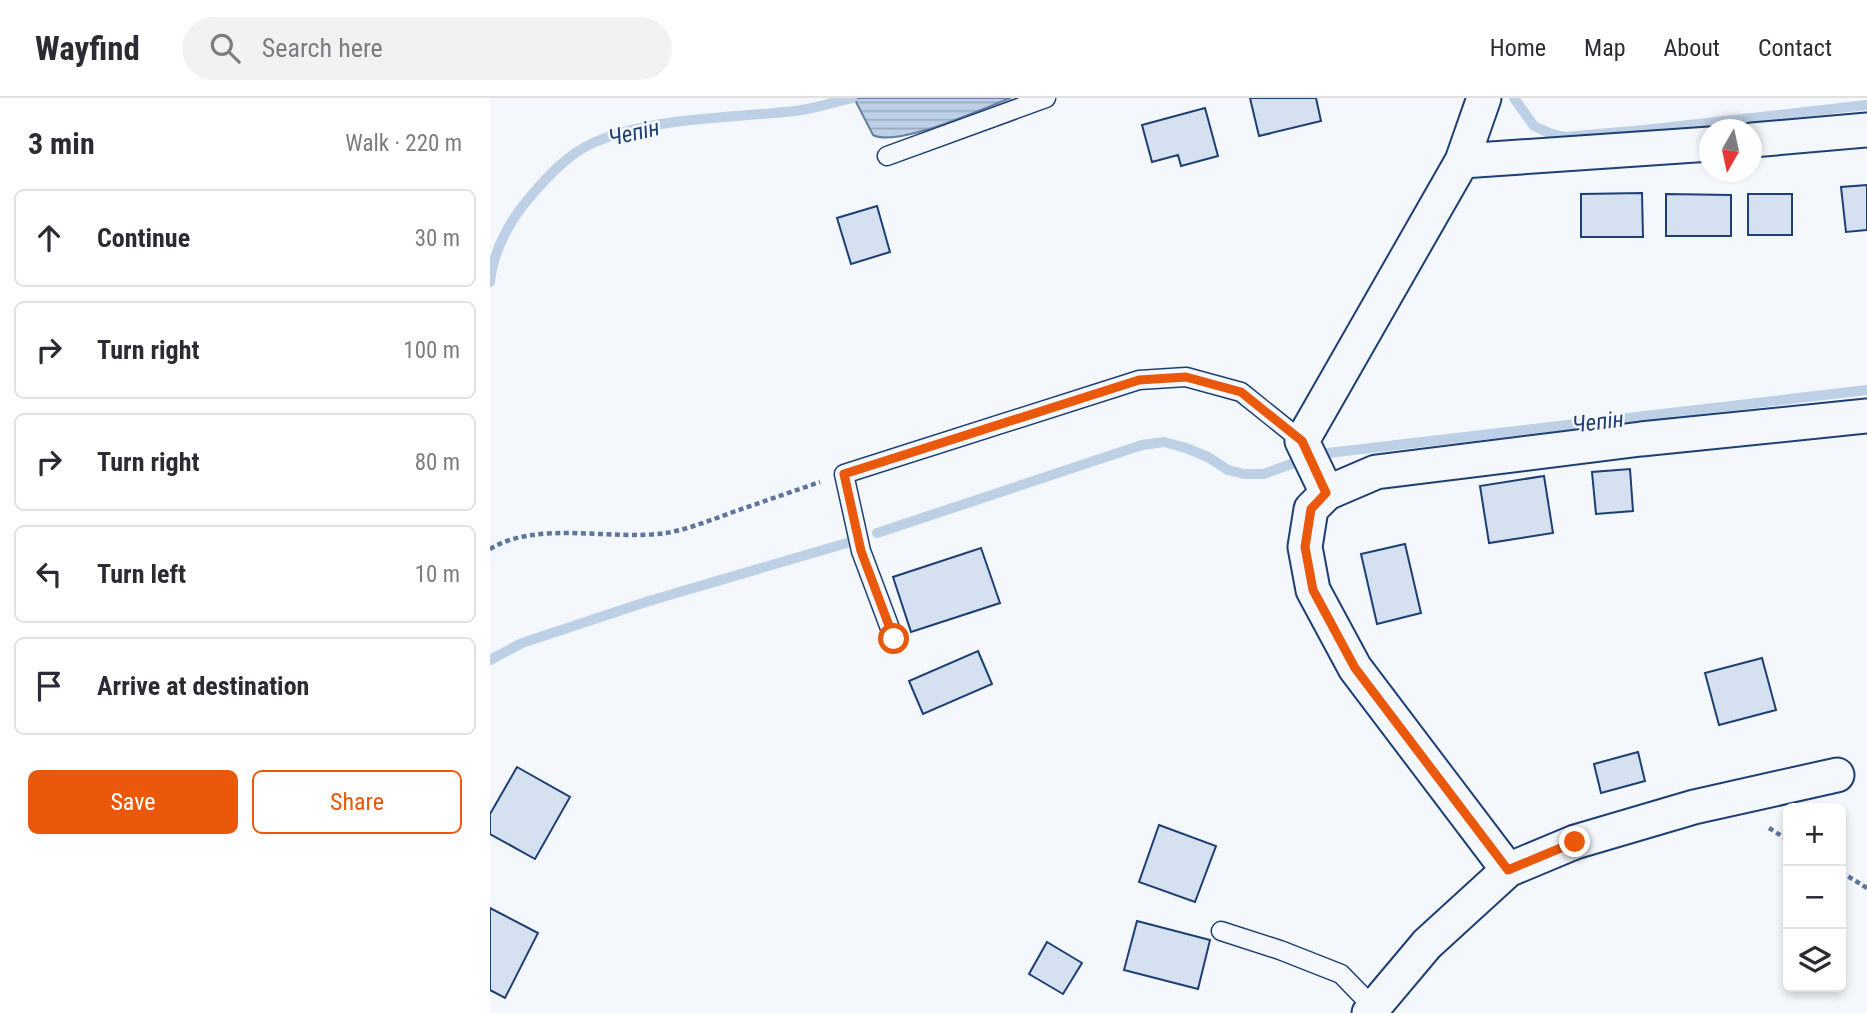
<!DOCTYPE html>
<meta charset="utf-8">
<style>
:root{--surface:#fff;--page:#f2f2f3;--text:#2b2b33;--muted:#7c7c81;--line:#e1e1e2;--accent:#ea580c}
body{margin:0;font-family:"Roboto Condensed",sans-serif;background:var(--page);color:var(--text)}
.controls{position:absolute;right:21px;bottom:21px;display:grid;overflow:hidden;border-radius:10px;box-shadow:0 4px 10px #0003}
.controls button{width:63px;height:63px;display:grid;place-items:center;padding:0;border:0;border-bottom:2px solid var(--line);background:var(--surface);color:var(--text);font:35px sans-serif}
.compass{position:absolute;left:1209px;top:21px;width:63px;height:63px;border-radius:50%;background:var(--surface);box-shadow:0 4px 10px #0003;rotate:189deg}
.stop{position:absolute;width:21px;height:21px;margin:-16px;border:5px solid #ea580c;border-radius:50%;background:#fff}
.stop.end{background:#ea580c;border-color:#fff;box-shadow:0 2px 7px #0008}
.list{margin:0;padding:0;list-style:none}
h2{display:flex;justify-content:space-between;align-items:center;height:91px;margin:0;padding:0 28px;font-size:30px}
h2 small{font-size:23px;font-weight:400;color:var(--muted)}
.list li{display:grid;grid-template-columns:46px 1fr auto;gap:21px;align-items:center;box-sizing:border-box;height:98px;margin:0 14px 14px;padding:0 14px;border:2px solid var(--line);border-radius:10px}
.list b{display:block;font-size:26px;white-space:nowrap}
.list em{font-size:23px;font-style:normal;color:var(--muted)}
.actions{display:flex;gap:14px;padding:21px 28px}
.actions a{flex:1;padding:16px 0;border:2px solid var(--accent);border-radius:10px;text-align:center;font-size:24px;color:var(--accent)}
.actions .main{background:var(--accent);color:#fff}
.icon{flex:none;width:38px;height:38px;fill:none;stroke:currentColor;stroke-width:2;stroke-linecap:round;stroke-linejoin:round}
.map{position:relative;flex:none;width:1377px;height:915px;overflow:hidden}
header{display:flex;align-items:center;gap:42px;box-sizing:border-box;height:98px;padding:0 35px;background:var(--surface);border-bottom:2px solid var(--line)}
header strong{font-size:33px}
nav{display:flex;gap:38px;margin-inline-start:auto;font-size:24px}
.search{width:490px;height:63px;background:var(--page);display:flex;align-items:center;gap:18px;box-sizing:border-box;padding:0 24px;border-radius:38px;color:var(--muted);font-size:26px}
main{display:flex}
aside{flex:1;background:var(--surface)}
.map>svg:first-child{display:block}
.water{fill:url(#water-rules);stroke:#687fa3;stroke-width:2}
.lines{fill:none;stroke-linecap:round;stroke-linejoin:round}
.stream{stroke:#bed0e5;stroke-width:10}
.building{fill:#d5e0f0;stroke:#1d3f73;stroke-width:2}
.service-casing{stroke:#1d3f73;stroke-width:21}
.minor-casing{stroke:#1d3f73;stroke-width:37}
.path{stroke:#5e769c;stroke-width:4.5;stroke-dasharray:5 3.5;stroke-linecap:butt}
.service{stroke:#f4f7fb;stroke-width:18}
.minor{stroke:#f4f7fb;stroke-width:33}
.route{stroke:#ea580c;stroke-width:9}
.labels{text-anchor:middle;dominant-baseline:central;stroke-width:5;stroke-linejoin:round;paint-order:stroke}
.water-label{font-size:23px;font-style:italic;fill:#1d3f73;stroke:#f4f7fb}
</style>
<header>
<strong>Wayfind</strong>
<div class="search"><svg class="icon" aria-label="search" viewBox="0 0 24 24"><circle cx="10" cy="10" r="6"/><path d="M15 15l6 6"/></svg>Search here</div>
<nav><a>Home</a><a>Map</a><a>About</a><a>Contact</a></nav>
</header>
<main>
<aside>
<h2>3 min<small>Walk · 220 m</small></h2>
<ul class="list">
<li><svg class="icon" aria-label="ahead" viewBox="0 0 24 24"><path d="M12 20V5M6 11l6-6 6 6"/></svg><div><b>Continue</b></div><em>30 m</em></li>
<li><svg class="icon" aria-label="right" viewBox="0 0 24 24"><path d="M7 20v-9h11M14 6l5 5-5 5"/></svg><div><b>Turn right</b></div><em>100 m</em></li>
<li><svg class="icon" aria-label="right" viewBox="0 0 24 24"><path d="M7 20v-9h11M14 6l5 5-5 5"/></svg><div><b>Turn right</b></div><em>80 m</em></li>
<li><svg class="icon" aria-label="left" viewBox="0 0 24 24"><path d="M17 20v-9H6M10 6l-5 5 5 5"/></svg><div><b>Turn left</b></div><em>10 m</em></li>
<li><svg class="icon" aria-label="arrive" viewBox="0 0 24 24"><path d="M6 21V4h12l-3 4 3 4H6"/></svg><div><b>Arrive at destination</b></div></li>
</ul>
<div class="actions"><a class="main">Save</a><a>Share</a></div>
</aside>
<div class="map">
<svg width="1377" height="915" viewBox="0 0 1377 915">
<defs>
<pattern id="water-rules" width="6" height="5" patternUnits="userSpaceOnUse" patternTransform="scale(1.75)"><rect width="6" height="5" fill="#bed0e5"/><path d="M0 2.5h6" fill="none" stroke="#9aaabe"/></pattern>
</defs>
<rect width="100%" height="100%" fill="#f4f7fb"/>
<!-- water -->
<path class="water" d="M364,0H521C493,10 408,50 383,37Z"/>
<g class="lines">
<!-- stream -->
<path class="stream" d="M1024,0L1044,28L1059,35L1075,39L1154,32L1377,7
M0,184C3,153 20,122 40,99C58,78 79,55 105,44C164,19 242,20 305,13C324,11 343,4 362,0
M838,355L1377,292
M387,435L652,347L674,344L696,350L718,359L738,372L754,376H774L801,366
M0,562L32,545L159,503L357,445"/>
</g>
<!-- building -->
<path class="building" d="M760,0H826L831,23L769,38Z
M715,10L728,58L691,68L688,57L662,64L652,27Z
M1377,87V132L1356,134L1351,89Z
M1152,95L1153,139H1091V96Z
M1176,96L1241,97V138H1176Z
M1258,96H1302V137H1258Z
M387,108L400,154L361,166L347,120Z
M1140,371L1143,413L1106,416L1102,374Z
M1054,378L1063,435L999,445L990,388Z
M915,446L931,515L887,526L871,456Z
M491,450L510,505L421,534L403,479Z
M488,553L502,586L433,616L419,583Z
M1272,560L1286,612L1229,627L1215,575Z
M1148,654L1155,683L1111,695L1104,666Z
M27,669L80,699L45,761L0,736V716Z
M669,727L726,748L705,804L649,784Z
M0,810L48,835L15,900L0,892Z
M647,823L720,842L708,891L634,872Z
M557,844L592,865L573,896L539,876Z"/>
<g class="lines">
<defs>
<path id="service" d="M397,58L556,0
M404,541L371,453L354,376L649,282L696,279L751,294L812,343
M731,833L790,852L851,876L883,909"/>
<path id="minor" d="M1262,42L1377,32
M972,63L1220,46
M837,395L812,343L972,63L994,0
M1018,772L865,570L823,492L815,449L821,411L837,395L886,374L1151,341L1377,318
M879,915L937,846L1018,772L1085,744L1204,709L1347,677"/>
</defs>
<!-- service casing -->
<use href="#service" class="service-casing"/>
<!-- minor casing -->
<use href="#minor" class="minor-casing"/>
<!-- path -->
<path class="path" d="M0,451C47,422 122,443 176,435C199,431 221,422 243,414C272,404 301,394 330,384
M1279,730L1298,742
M1351,774L1377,790"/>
<!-- service -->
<use href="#service" class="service"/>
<!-- minor -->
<use href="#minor" class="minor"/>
</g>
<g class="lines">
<!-- route -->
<path class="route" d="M404,541L371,453L354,376L649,282L696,279L751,294L812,343L836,395L821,411L815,449L823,492L865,570L1018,772L1085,744"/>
</g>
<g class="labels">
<!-- water labels -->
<g class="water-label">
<text transform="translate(144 35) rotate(-13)">Чепін</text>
<text transform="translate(1108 324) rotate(-7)">Чепін</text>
</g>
</g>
</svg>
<div class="controls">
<button>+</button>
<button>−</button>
<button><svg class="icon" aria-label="layers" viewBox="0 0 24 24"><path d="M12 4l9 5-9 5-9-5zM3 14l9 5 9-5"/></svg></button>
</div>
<svg class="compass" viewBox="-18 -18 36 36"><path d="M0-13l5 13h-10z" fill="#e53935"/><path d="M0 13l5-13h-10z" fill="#7c7c81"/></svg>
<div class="stop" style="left:404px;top:541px"></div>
<div class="stop end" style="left:1085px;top:744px"></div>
</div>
</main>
